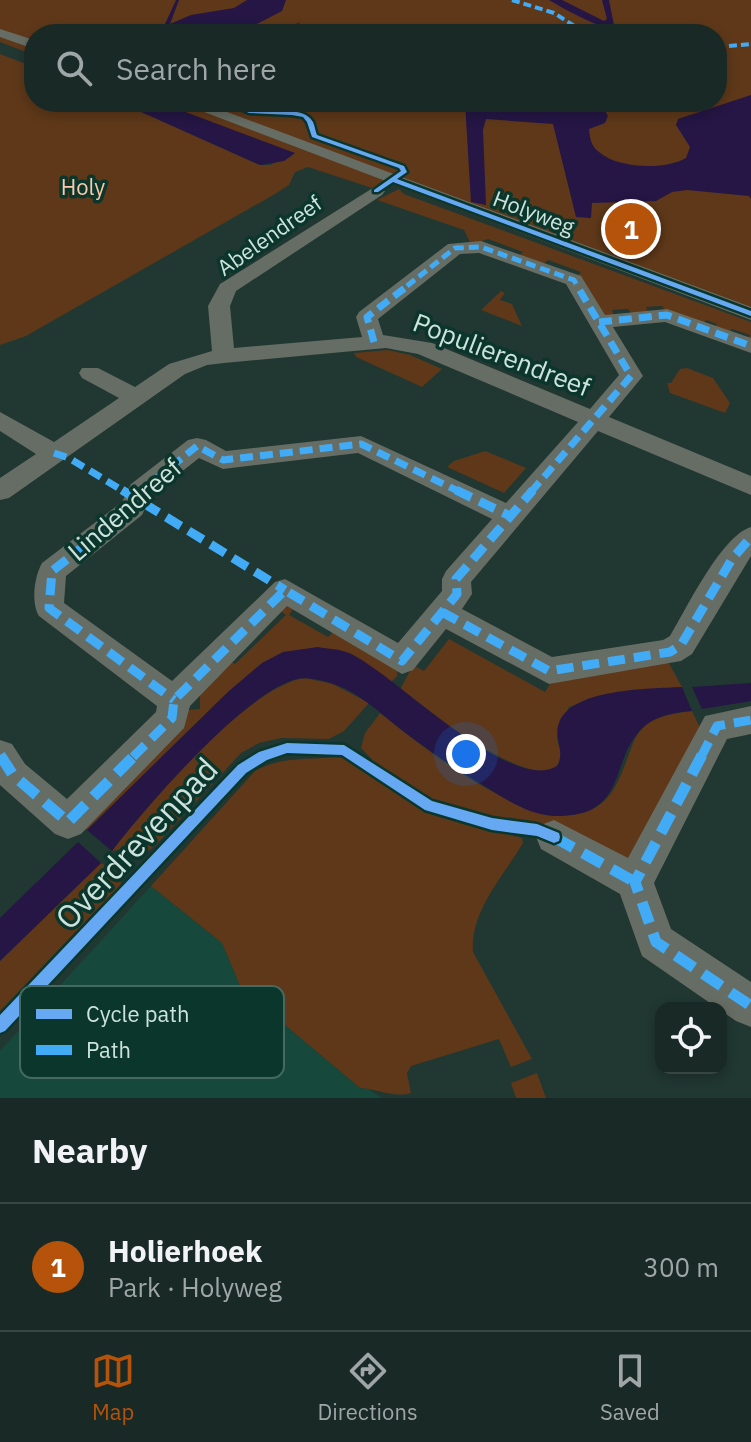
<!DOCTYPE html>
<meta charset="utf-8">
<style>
:root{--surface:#192926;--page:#22312e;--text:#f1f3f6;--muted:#9fa6a7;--line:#374543;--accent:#b45309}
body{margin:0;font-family:"IBM Plex Sans",sans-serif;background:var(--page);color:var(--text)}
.controls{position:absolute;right:24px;bottom:24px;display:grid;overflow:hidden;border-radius:16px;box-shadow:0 4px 12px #0003}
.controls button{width:72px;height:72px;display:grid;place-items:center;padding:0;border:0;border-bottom:2px solid var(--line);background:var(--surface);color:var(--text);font:40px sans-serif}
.you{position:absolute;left:466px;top:754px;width:28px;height:28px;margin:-20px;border:6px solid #fff;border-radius:50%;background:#1a73e8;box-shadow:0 0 0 12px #1a73e833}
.badge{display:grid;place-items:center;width:52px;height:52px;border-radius:50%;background:var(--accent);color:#fff;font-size:26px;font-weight:700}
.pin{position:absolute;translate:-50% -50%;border:4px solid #fff;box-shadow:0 2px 8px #0006}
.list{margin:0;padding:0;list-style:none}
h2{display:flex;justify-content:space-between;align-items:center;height:104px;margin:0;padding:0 32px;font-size:34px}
h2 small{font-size:26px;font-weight:400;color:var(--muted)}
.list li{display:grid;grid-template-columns:52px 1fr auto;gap:24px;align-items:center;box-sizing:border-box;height:128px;padding:0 32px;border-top:2px solid var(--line)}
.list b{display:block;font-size:30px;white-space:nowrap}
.list p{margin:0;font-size:26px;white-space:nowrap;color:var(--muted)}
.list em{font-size:26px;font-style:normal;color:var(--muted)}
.icon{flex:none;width:44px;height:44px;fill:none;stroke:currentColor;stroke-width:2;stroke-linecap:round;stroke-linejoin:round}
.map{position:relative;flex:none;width:751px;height:1098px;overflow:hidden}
.search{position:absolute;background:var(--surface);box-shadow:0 4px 12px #0003;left:24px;right:24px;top:24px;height:88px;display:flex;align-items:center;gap:20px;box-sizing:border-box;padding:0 28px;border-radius:32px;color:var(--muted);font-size:30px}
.sheet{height:232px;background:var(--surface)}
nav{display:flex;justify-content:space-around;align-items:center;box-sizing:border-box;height:112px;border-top:2px solid var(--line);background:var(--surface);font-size:22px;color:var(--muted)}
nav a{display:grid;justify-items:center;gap:4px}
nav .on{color:var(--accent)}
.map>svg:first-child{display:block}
.built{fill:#17483c}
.green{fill:#5e3819}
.water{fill:#251645}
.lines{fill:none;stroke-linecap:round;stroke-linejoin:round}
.minor{fill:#666d64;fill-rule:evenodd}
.quiet-far4{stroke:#42abf6;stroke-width:4;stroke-dasharray:8 4;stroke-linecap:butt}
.quiet-far3{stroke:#42abf6;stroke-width:5;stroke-dasharray:10 5;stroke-linecap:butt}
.quiet-far2{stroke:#42abf6;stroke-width:7;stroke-dasharray:13 7;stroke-linecap:butt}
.quiet-far1{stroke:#42abf6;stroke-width:9;stroke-dasharray:17 9;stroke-linecap:butt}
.quiet{stroke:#42abf6;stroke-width:11;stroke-dasharray:22 11;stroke-linecap:butt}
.cycleway-casing{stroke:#0a362c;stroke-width:5}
.cycleway{fill:#66a8f1;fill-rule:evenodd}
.labels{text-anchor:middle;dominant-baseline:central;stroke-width:7;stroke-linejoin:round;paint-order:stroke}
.far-park-label{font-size:22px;fill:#fdc9a8;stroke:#0a362c}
.far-street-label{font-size:22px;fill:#cee3dc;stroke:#0a362c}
.street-label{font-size:26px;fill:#cee3dc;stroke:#0a362c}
.near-street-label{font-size:32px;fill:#cee3dc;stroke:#0a362c}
.key{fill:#0a362c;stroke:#456a61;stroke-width:2}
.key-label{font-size:22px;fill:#cee3dc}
</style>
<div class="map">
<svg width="751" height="1098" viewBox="0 0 751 1098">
<rect width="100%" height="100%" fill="#213732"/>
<!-- built -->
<path class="built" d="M151,886L222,943L241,988L360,1088L369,1089L381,1098H0V1051Z"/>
<!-- green -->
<path class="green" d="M0,0H751V319L383,181L375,189L308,167L295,172L289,185L275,194L26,336L0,345V54L34,67V102H119L260,165H270L292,156L159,102H717V34H34V55L0,42Z
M399,189L404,194L751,322V343L746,341L750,335L732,329L726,335L713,331L717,324L706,320L701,326L667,313L662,306L646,307L649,314L633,315L628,309L612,310L615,317H606L577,276L581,272L548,260L541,266L518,257L523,252L488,239L471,244L464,230L377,200Z
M501,291L505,293L500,300L512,304L522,326L481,310Z
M388,350L410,355L442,369L422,387L356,357L354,353Z
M687,368L713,378L730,403L725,413L670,393L667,383H671L680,369Z
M485,451L526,468L504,493L447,467L454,461Z
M297,604L289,615L328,637L337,628L398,666L397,676L390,683L349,653L229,691L87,830L77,821L187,710L200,709V684L223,657L235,664L286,615L275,607Z
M449,639L545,692L556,675L665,656L682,687L611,694L569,707C565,715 557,728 557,736C557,746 566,757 557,766C531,792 423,707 400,690L413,665L424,671Z
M305,678L333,684L369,703L344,731L329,739L281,738L259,743L241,753L155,846L145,853L129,848L112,851C147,805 247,686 305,678Z
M692,711L704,736L634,861L563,834L432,800L379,767L361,748L365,733L380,713C425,748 571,871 616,785C640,738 627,718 692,711Z
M342,756L430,812L522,838L523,843C503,877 470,911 473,952L532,1059L511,1067L499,1039L411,1066L407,1073L411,1093C393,1098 378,1089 360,1088L241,988L222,943L151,886L255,771C283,755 311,761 342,756Z
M101,863L120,874L121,885L117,892L0,1017V961Z
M537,1073L546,1098H516L511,1083Z"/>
<!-- water -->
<path class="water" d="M176,0H179L170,24L191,15L234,8L247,0H286L282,11L251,27C267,25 287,29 301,22L295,26L244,28L215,34H147L165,24Z
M549,0H562L604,21L607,19L602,0H609L614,25L649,34C609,34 582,19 549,0Z
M751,95V199L749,196L687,190L672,192L656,201L592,203L591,218L576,217L553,124L486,119L483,130L486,205L471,202L465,102H606L602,106L608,116L605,123L589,129C590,139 591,146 599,152C618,169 666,170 686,158L690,147L676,125L678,119Z
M119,102H159L295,153L284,161L260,165Z
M318,647C328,649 340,649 349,653C393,672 510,795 557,766C566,751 553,738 559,723C572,688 649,689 682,687L692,711C676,712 659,715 646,725C607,756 632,817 555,816C525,815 498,794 473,779C449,764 425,748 403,731C381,714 359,692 333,684C323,680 307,677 297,679C246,691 145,808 112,851L87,830L229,691L262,663L283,652Z
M751,683V701L702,709L692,687Z
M78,842L101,863L0,961V918Z"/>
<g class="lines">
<!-- minor -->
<path class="minor" d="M0,29L34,40V49L0,37Z
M178,102H200L751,307V320Z
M376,186L385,191L382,195L236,291L230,306L234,348L362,337L356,317L359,312L448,244L481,241L581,276L605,315L667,309L751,338V353L665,322L613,327L643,376L609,417L751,476V495L598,431L471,582L472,594L462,609L552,657L663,640L670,636C687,608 721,536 751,527V556L692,654L681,661L549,684L446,629L413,670L402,674L287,606L190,706L184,728L81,834L68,839L55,834L0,785V740L12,744L25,764L67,799L156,712L157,706L39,616C31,603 34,577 42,563L122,502L131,484L188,440L197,438L206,440L226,451L361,436L506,503L578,422L418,354L386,348L224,363L207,365L185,374L9,498L0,500V478L36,454L0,431V412L54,442L119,398L82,378L79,373L82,368H98L135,387L169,364L212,351L208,306L220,284ZM479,253L566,284L619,375L590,409L432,343L383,335L378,319L460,254ZM358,453L492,519L446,571L442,579V591L398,643L285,579L275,582L172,681L64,603L66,576L142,515L151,496L199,458L223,469Z
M751,706V734L727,739L654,883L671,929L751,982V1027L736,1021L642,956L620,894L541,849L536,837L541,825L554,820L628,858L705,716Z"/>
<!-- quiet-far4 -->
<path class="quiet-far4" d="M512,0L554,13L587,34
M717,47L751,44"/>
<!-- quiet-far3 -->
<path class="quiet-far3" d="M407,286L455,248L481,247L574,280L577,286"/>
<!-- quiet-far2 -->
<path class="quiet-far2" d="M599,322L667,315L751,346
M374,342L367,317L410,284
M54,453L69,458L125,492
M140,492L197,446L223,460L361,444L460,492
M531,492L631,376L576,284"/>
<!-- quiet-far1 -->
<path class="quiet-far1" d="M122,490L285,590
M142,490L133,508L52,571L49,608L174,700
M456,490L510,516
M442,612L549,671L670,652L681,645L732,559L751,537
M133,757L172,718L174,700L285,590L402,661L457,594L456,579L533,490
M701,757L717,726L751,720"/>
<!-- quiet -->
<path class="quiet" d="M0,755L13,775L68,822L135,755
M702,755L635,882L656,942L751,1006
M554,837L635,882"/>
<defs>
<path id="cycleway" d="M347,27L461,33L463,34L347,29L259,30L230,34L259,28Z
M226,102C236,102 242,108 251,109C268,113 304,105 313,122C315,126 315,131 317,135L404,166L407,172L397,179L751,311V316L393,182L378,192H374V190L401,171L399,168L312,137L307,122L303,117L292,115L249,113Z
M287,743L344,745L432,801L492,818L537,824L559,833L560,837L559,841L554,843L537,836L492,830L425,810L342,755L287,753L267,760L246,773L5,1031L0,1033V1015L238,765L259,752Z"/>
</defs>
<!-- cycleway casing -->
<use href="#cycleway" class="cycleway-casing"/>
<!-- cycleway -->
<use href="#cycleway" class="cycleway"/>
</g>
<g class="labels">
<!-- far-park labels -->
<g class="far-park-label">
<text x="83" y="186">Holy</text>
</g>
<!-- far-street labels -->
<g class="far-street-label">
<text transform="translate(534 212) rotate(21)">Holyweg</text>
<text transform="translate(269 235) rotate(-35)">Abelendreef</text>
</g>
<!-- street labels -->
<g class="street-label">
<text transform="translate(502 354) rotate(21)">Populierendreef</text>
<text transform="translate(124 509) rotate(-41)">Lindendreef</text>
</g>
<!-- near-street labels -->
<g class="near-street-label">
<text transform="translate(136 843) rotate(-47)">Overdrevenpad</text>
</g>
</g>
<!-- legend -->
<rect x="20" y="986" width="264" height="92" rx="12" class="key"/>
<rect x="36" y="1009" width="36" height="10" fill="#66a8f1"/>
<rect x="36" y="1045" width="36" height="10" fill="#42abf6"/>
<g class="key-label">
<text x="86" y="1022">Cycle path</text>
<text x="86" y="1058">Path</text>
</g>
</svg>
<div class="controls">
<button><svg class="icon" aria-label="locate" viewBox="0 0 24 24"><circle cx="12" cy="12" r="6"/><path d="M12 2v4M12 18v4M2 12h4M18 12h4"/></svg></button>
</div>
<div class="you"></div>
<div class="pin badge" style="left:631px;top:229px">1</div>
<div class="search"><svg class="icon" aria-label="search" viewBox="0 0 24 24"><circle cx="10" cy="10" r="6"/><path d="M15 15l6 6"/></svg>Search here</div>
</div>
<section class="sheet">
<h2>Nearby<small></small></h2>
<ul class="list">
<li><span class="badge">1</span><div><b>Holierhoek</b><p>Park · Holyweg</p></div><em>300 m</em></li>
</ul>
</section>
<nav>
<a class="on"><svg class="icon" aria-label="map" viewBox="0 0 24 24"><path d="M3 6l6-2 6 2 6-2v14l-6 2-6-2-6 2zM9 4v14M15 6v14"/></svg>Map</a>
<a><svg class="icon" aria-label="directions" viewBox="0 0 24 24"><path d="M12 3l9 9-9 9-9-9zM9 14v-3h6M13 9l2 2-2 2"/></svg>Directions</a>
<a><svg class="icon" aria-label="saved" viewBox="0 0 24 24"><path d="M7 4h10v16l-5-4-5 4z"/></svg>Saved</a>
</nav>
